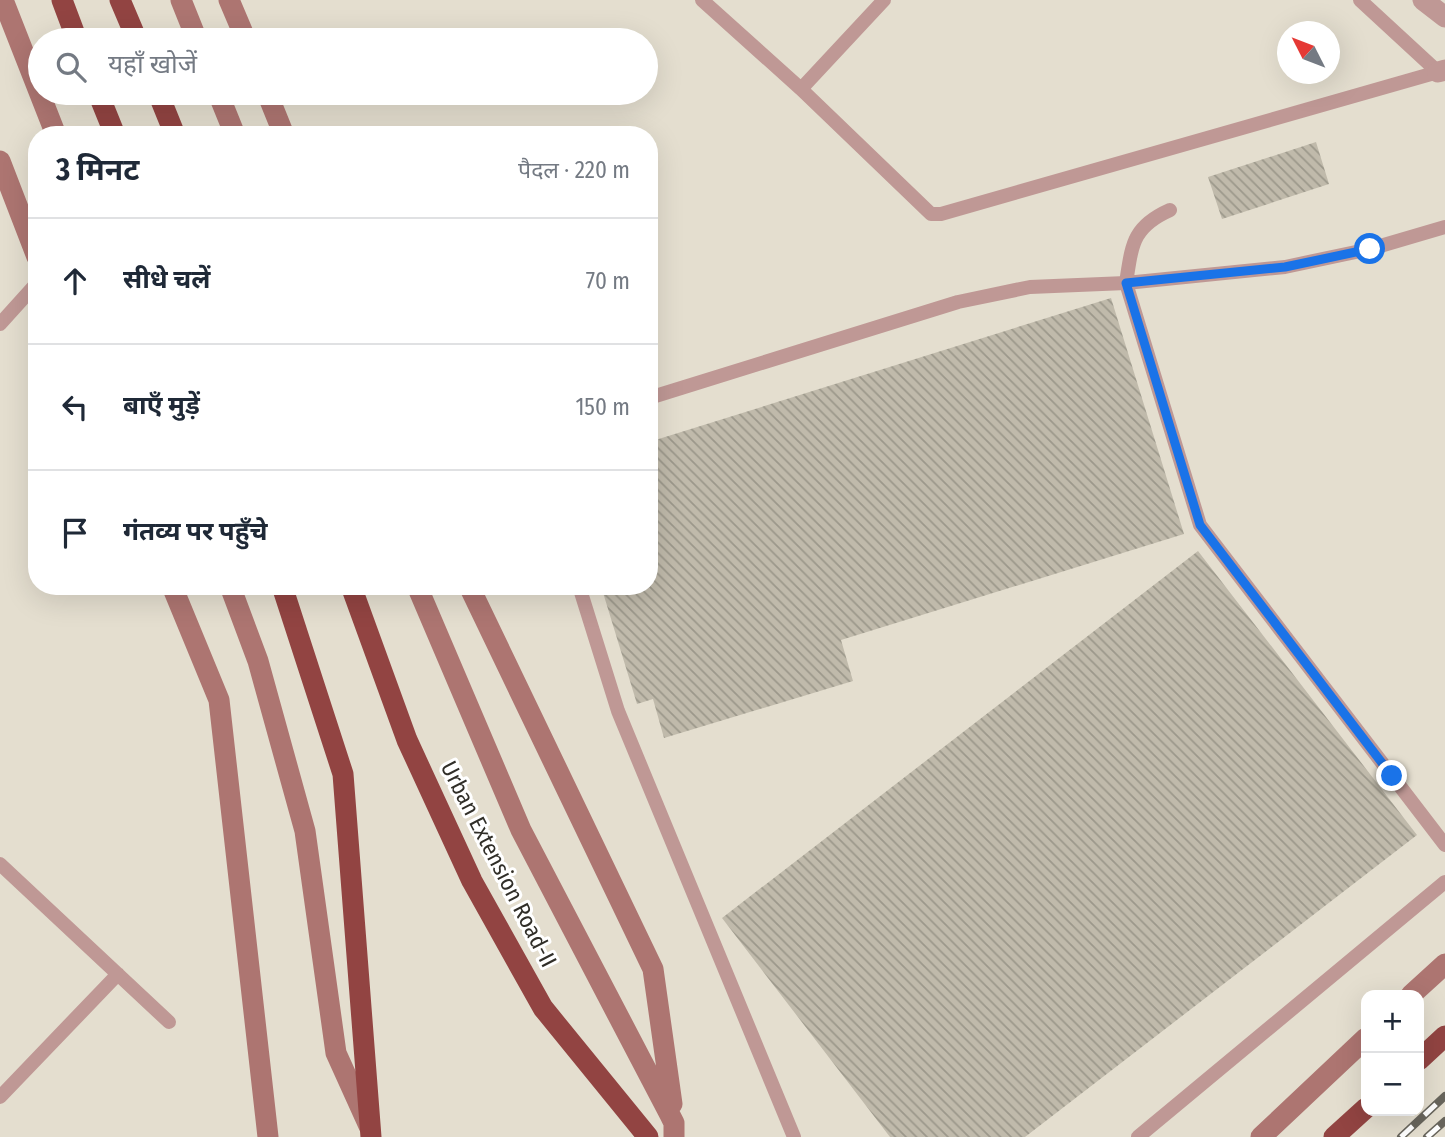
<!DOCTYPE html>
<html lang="hi">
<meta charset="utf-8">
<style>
:root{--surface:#fff;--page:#f2f2f3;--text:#1f2937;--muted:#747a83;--line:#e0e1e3}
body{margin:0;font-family:"Fira Sans Condensed","Noto Sans Devanagari",sans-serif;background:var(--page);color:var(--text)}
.controls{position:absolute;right:21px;bottom:21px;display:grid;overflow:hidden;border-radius:14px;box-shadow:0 7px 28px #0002}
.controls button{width:63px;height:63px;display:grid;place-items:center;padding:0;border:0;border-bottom:2px solid var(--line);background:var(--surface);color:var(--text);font:35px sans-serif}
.compass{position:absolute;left:1277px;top:21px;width:63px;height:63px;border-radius:50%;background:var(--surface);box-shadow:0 7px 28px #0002;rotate:312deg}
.stop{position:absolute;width:21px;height:21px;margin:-16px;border:5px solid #1a73e8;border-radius:50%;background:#fff}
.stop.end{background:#1a73e8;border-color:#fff;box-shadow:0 2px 7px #0008}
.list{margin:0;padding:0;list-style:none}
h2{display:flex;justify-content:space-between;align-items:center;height:91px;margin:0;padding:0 28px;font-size:30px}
h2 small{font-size:23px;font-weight:400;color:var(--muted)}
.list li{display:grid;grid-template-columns:46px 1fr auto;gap:21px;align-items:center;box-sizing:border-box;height:126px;padding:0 28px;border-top:2px solid var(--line)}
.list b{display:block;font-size:26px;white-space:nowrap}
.list em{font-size:23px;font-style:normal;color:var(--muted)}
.icon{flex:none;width:38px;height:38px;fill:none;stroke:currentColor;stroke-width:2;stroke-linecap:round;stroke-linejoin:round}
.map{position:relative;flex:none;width:1445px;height:1137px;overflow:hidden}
.search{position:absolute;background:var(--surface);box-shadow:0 7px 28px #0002;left:28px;top:28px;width:630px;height:77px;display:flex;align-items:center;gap:18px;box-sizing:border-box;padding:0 24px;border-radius:38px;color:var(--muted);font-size:26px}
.panel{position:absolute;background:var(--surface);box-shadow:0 7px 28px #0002;left:28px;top:126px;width:630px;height:469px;border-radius:28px}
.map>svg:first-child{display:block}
.building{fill:url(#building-back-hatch)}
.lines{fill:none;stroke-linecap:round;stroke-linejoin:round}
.lane{stroke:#bf9895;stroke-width:14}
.street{stroke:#bf9895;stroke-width:21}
.secondary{stroke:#ad7571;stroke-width:21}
.highway{stroke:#924442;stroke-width:21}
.rail-casing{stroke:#68655c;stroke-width:8}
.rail{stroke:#fff;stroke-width:5;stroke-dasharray:16;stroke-linecap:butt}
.route{stroke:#1a73e8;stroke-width:9}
.labels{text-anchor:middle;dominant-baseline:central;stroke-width:6;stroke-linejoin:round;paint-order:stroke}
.street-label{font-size:23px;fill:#302e28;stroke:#fff}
</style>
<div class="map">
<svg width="1445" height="1137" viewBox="0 0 1445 1137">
<defs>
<pattern id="building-back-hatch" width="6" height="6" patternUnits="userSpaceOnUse" patternTransform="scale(1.75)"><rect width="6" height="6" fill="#c0baab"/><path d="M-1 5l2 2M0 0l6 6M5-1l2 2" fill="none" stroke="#9c988b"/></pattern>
</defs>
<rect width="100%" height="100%" fill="#e4decf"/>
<!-- building -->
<path class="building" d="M1316,142L1329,184L1222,219L1208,177Z
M1111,298L1184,534L841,640L853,681L664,738L653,699L637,704L601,586H649V442Z
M1198,551L1417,835L1025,1137H890L722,918Z"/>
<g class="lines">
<!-- lane -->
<path class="lane" d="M702,0L801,89L931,214H941L1438,72
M1360,0L1438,72
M801,89L884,0
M1445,227L1370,249L1285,267L1126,283L1200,525L1445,845
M0,324L37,283
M649,398L958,302L1030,287L1126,283C1132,245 1132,227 1170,210
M579,586L618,711L794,1137
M0,864L169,1022
M0,1097L118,974
M1138,1137L1445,882"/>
<!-- street -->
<path class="street" d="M1423,0L1445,17
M1438,72L1445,70"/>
<!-- secondary -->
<path class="secondary" d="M3,0L56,135
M181,0L197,40
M229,0L246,40
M218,93L235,135
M267,93L284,135
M0,161L37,257
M172,586L219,700L268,1137
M230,586L258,661L305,831L336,1053L369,1126
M417,586L521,830L670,1115L674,1123V1137
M469,586L653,969L672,1104
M1411,995L1445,964
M1261,1137L1366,1038"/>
<!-- highway -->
<path class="highway" d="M62,0L77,40
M120,0L137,40
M98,93L115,135
M158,93L175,135
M282,586L343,774L371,1137
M351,586L407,740L472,881L543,1008L648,1137
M1419,1060L1445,1036
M1334,1137L1366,1108"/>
<defs>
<path id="rail" d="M1401,1137L1445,1096
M1427,1137L1445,1121"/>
</defs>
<!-- rail casing -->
<use href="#rail" class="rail-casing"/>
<!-- rail -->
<use href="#rail" class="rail"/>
</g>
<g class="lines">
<!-- route -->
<path class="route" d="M1370,249L1285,267L1126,283L1200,525L1392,776"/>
</g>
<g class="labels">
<!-- street labels -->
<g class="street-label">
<text transform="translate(499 864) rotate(63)">Urban Extension Road-II</text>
</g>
</g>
</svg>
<div class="controls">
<button>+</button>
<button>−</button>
</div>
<svg class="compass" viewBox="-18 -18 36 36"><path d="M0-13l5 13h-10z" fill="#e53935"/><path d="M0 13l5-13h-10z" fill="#747a83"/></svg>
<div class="stop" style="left:1370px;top:249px"></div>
<div class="stop end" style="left:1392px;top:776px"></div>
<div class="search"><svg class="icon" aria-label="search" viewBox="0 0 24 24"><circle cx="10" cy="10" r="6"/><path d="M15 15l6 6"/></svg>यहाँ खोजें</div>
<section class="panel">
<h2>3 मिनट<small>पैदल · 220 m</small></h2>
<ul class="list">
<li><svg class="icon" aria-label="ahead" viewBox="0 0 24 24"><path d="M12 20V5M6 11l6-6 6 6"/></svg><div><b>सीधे चलें</b></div><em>70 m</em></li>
<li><svg class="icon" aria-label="left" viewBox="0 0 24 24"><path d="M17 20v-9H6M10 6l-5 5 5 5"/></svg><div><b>बाएँ मुड़ें</b></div><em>150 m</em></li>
<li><svg class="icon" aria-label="arrive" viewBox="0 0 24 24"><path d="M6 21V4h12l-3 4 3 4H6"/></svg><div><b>गंतव्य पर पहुँचे</b></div></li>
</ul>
</section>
</div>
